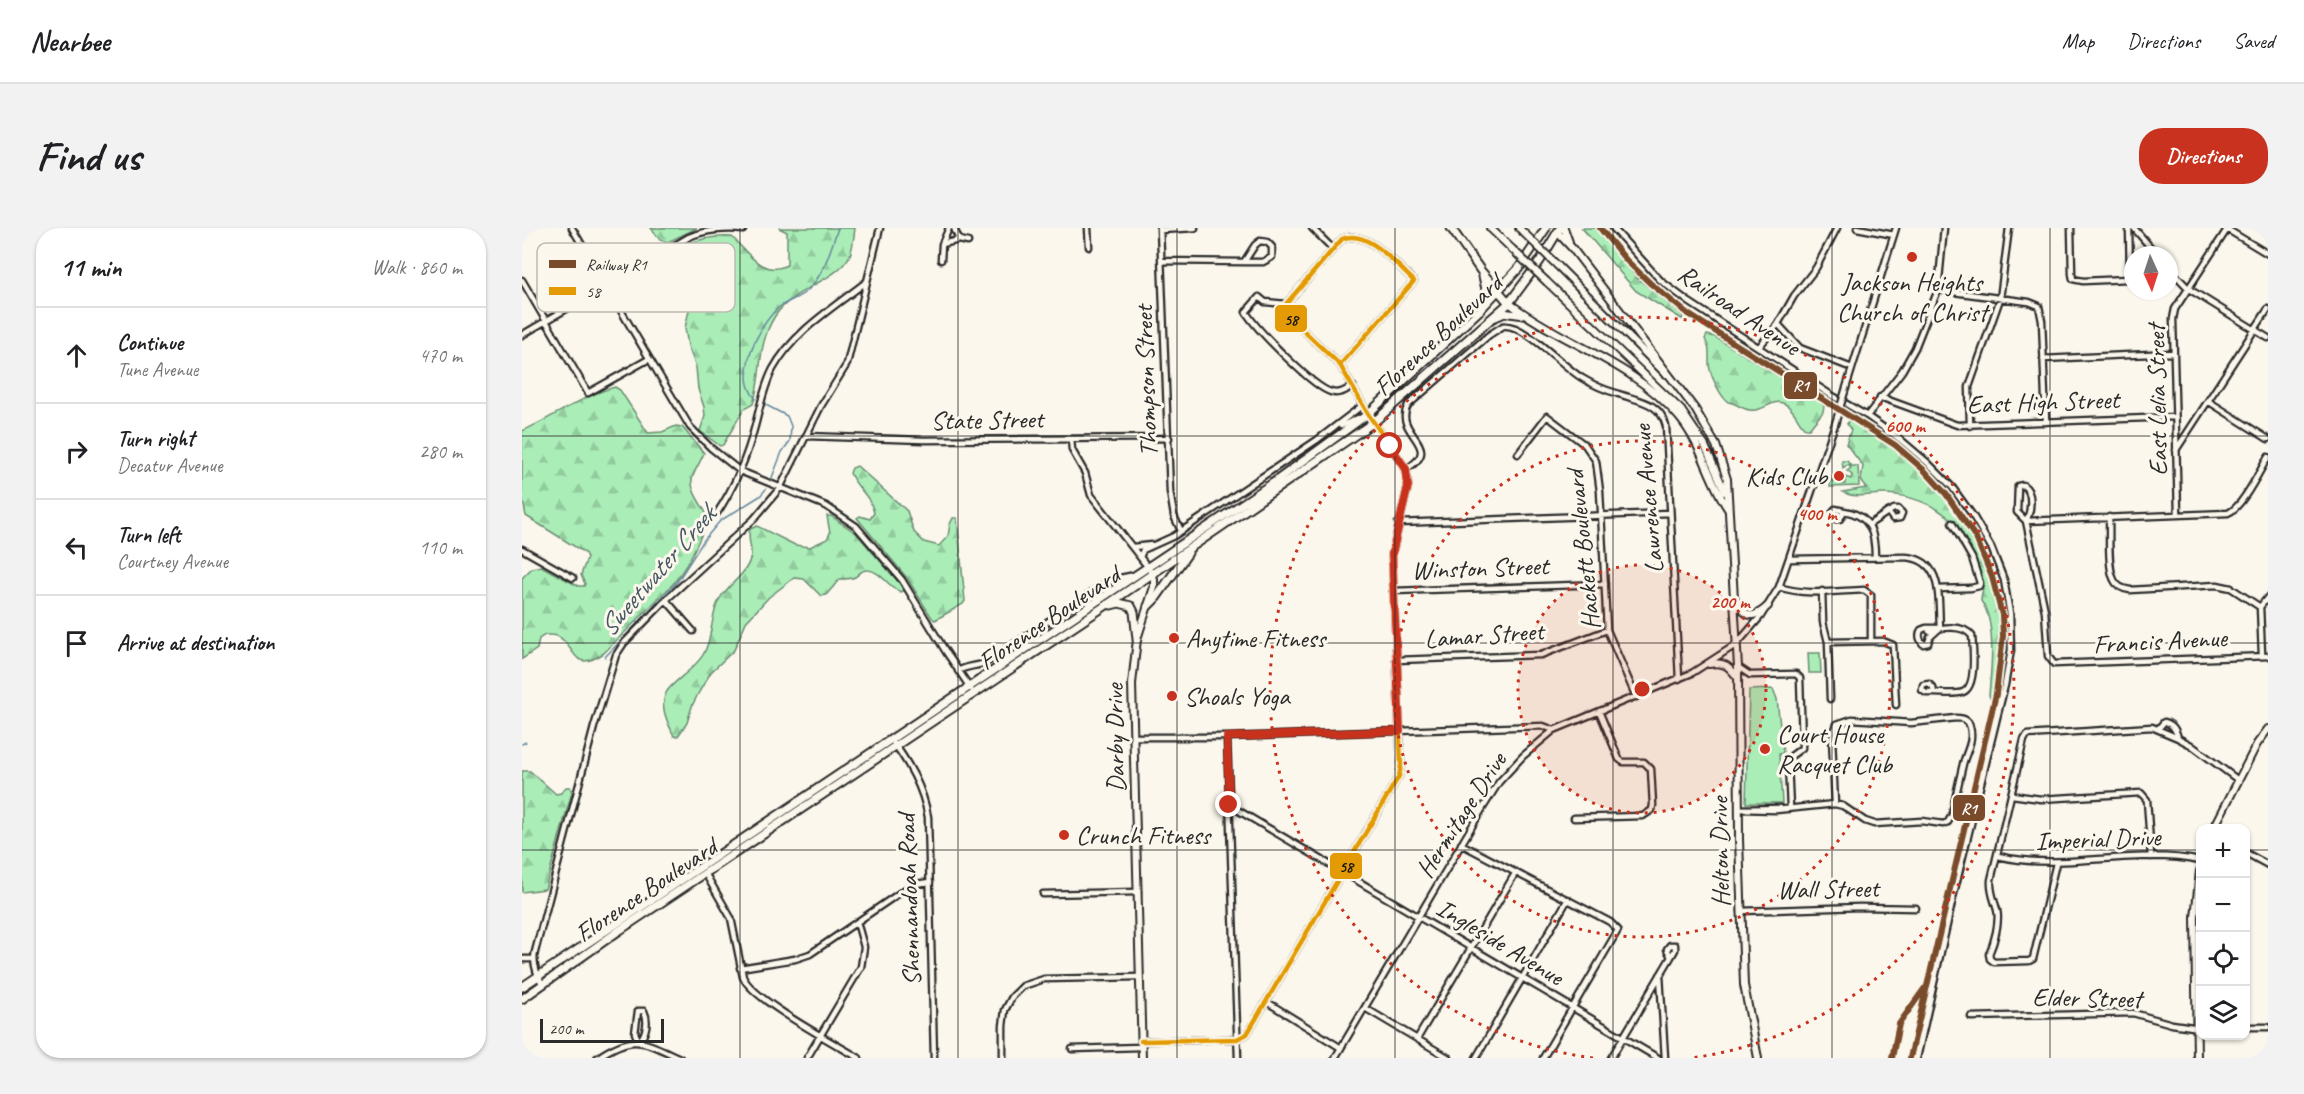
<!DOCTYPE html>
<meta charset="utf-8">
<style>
:root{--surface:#fff;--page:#f2f2f2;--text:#202124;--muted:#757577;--line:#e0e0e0;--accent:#c8321e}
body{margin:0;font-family:Caveat,sans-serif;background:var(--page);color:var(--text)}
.controls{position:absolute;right:18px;bottom:18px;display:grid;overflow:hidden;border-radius:12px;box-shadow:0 2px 4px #0004}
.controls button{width:54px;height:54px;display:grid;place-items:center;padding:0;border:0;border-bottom:2px solid var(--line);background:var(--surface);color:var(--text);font:30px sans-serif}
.compass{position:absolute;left:1602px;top:18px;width:54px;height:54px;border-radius:50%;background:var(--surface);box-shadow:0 2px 4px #0004;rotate:177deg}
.scale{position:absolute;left:18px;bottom:15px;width:124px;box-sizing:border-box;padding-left:6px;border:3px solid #2b2b2b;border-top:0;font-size:16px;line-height:21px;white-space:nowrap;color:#2b2b2b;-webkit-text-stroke:4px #fbf7ec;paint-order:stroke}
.stop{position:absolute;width:18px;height:18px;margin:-14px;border:4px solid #c8321e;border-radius:50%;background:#fff}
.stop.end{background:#c8321e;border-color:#fff;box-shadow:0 2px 6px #0008}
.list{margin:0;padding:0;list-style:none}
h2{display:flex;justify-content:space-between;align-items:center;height:78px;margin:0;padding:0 24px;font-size:26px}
h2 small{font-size:20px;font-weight:400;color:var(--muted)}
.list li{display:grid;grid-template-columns:39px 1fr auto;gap:18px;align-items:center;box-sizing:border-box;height:96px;padding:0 24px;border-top:2px solid var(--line)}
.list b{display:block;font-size:22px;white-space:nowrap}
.list p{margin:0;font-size:20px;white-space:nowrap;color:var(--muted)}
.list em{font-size:20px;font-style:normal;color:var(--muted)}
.icon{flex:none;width:33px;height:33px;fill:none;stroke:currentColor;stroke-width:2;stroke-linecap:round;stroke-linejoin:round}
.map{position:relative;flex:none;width:1746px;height:830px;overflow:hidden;border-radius:24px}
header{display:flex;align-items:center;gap:36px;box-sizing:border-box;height:84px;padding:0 30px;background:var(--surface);border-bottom:2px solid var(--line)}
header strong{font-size:28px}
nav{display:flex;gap:33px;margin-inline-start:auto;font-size:21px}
.intro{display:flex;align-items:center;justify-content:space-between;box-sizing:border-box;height:144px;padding:0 36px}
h1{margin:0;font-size:42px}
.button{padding:15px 27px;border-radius:24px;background:var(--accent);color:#fff;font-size:21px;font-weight:700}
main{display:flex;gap:36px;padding:0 36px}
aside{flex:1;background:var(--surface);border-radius:24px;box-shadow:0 2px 4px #0004}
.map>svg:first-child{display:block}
.green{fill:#aaedb7;stroke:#6a8c71;stroke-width:1.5}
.forest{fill:url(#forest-firs);stroke:#6a8c71;stroke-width:1.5}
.park{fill:url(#park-crowns);stroke:#6a8c71;stroke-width:1.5}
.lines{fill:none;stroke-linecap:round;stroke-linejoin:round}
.stream{stroke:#64879e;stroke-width:1.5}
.minor-casing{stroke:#2b2b2b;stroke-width:9}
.major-casing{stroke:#2b2b2b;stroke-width:10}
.highway-casing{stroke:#2b2b2b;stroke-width:11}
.minor{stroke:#fbf7ec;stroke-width:4.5}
.major{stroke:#fbf7ec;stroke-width:6}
.highway{stroke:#fbf7ec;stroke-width:7}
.minor-bridge-casing{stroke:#2b2b2b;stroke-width:9;stroke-linecap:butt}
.major-bridge-casing{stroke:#2b2b2b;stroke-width:10;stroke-linecap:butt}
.minor-bridge{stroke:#fbf7ec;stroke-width:4.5}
.major-bridge{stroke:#fbf7ec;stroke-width:6}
.bus-1-casing{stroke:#fbf7ec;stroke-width:9}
.bus-1{stroke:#e39a04;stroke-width:4.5}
.rail-1-casing{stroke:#fbf7ec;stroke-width:10}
.rail-1{stroke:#7a4b2a;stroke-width:6}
.route{stroke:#c8321e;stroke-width:8}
.grid{fill:none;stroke:#2b2b2b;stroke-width:1.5;stroke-opacity:0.55}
.ring{fill:none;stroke:#c8321e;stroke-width:3;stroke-dasharray:3 6}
.poi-dot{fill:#c8321e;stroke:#fbf7ec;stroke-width:2}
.labels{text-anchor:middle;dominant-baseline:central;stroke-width:6;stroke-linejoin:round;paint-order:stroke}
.poi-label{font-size:26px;fill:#2b2b2b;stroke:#fbf7ec;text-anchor:start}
.street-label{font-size:26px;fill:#2b2b2b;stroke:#fbf7ec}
.water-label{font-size:27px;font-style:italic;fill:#485964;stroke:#fbf7ec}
.key{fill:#fbf7ec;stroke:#bdbab2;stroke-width:1.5}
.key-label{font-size:16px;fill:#2b2b2b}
.centre{fill:#c8321e;stroke:#fbf7ec;stroke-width:3}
.ring-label{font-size:18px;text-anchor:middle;font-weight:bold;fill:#c8321e;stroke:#fbf7ec;stroke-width:6;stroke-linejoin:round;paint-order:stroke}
.line-badge{stroke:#fbf7ec;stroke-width:2}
.badge-label{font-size:16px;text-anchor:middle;font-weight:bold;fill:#fff}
.pale-badge-label{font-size:16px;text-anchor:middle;font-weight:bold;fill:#111}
</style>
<header>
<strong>Nearbee</strong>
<nav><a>Map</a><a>Directions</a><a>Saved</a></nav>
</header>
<div class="intro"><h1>Find us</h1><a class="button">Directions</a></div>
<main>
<aside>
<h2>11 min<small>Walk · 860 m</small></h2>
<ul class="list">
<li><svg class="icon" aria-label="ahead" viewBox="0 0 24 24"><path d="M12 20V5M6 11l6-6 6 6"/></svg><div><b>Continue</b><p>Tune Avenue</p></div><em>470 m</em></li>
<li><svg class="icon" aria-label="right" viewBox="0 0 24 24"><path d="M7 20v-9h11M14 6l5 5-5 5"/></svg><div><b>Turn right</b><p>Decatur Avenue</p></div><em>280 m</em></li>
<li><svg class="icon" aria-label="left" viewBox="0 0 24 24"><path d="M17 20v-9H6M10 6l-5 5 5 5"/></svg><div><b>Turn left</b><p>Courtney Avenue</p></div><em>110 m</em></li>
<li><svg class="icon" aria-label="arrive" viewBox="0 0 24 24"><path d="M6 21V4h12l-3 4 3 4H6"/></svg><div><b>Arrive at destination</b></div></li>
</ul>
</aside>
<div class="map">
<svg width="1746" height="830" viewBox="0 0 1746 830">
<defs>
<pattern id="forest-firs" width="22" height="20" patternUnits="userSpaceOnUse" patternTransform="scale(1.5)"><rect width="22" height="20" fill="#aaedb7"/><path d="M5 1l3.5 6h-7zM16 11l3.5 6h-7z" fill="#92cb9e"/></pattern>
<pattern id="park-crowns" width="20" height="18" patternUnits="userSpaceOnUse" patternTransform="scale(1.5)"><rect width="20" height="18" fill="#aaedb7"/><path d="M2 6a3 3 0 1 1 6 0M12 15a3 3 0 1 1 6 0" fill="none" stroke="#92cb9e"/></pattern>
</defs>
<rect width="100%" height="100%" fill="#fbf7ec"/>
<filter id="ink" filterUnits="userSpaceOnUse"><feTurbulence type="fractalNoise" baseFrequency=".0167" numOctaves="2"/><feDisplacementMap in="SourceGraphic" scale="12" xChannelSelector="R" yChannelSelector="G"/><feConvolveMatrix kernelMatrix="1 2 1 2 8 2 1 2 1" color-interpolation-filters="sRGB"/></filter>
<g filter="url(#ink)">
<!-- green -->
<path class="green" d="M1286,425H1298L1299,445H1287Z
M1251,461L1255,471L1261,525L1257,526L1260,575H1224L1227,462Z"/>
<!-- forest -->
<path class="forest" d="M129,0H175L146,14L138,12Z
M257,0H333C332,9 331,19 328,27C316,53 272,59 253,88C234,118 241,146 231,176L222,181L201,217L198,218L178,203L183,188L182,179L176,161L174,139L166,118L163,100L170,69L169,55L152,27L154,21C173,12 188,8 210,9C225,23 240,50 265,37V4Z
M1060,0H1074L1115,50L1161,88L1160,91L1114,63Z
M1185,107L1193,109L1297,173L1302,178L1301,184L1287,201H1284C1275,194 1274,182 1263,176C1251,169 1241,185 1228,182C1219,181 1215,175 1206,174C1198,168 1187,145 1187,135C1187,125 1188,120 1183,111Z
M93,159L98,162L126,205L140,204L154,198L160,199L182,225C179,233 172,243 170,251C168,264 182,279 187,291L167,333L153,354L82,425C50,446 55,420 37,409C33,406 27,407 23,407L17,411L15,421L0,431V350L10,340L19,338L56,358H62L63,356L59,347L65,330L63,325L4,288L0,268V203C31,190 61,167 93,159Z
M1326,193C1341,196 1367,217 1380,227C1455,288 1494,372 1471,469L1468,470L1467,467C1469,442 1475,394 1459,373C1459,367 1462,362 1461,355C1459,346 1454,337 1451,329C1445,317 1439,302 1430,293C1414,276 1384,266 1362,266C1349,266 1333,271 1321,264L1344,260L1339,252L1341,238L1324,216L1329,202L1325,196Z
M335,238L385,283L392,304L402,314L417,318L426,308L428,296L431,290H435L443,373L441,376L413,392L410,390L385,350L335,290L338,288L348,291L352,285C349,268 334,260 328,245L330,240Z
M305,288H309L334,305L379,357L381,363L379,364C367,360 359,343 346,342C339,341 338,346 333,349C329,351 322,351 318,351L304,367L299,368L282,351L272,350L247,369L224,394L212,422L189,444L177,464L170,478L165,495L156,508H152C146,495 137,479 144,465C149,454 174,441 182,425C191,409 188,389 197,372C205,357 225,347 229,328C230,318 225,311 228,301L235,298L273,317L288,319L305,311L308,305Z
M0,543H8L34,566L39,565L44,559H48L50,564L23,661L0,664Z"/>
<!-- park -->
<path class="park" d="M1320,233H1325L1329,238H1336L1337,258L1308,259L1309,250L1312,254L1318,251L1319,256H1323V249L1329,251L1330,247L1325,243L1329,240L1326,237L1321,240Z"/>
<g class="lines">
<!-- stream -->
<path class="stream" d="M234,171C212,148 235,100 255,81C264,73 278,70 286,62C302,47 309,20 316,0
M240,175L265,188L269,198L268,213L260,224L249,252
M83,429L155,354L182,312L198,293L238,268L244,261
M0,516L4,514"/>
<defs>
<path id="minor" d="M50,0L168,199L189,220L218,243L304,278L334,298L380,352L424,424L449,461
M432,0L437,12L446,14
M566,0L567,19
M638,0L648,264L652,288L659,303
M790,0L811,21
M1091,0L1139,53L1167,74L1309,167L1345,188L1379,212L1406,235L1430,259L1451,288L1469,319L1482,352L1488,386L1489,422L1483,457L1434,657L1395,830
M1335,0L1372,7
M1549,0L1550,46L1551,51L1561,53L1606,51L1608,46L1607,0
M1612,0L1635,27
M1703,0L1746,26
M638,2L673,0
M738,13L745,14L750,19V29L741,34H722L733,17Z
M420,16L437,12
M145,22L167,63
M419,32L420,16L427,0
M639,33L722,34
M1647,40L1667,61L1746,110
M0,52L66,165L127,131
M1416,62L1507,74L1517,78L1520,93L1524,194
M764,76L743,74L737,69L724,84C734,101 792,160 809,164C817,167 824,162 831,158
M1256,96L1278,120L1330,140
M0,107L167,9C183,2 204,0 221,2
M1237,119L1256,96L1272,68L1294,40L1315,0
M1521,131L1650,125
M1324,160L1374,0
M1358,169L1435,197L1653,189
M1686,173L1746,211
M1345,188L1380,143L1393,120L1416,62L1422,0
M819,198L836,190
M1448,198L1447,159L1478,71L1487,0
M284,208L402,212L647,210
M549,211L550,222L563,245L569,267L625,338
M1654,222L1746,81
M996,226L1025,188L1063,217L1074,233L1078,263L1085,402L1114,469
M1746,229C1738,242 1720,280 1706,285L1504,293L1523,383L1526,428L1532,436L1746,428
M884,241C924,218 870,206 886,177L967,107L981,98C1002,95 1040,138 1060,150C1070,156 1083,162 1094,165C1115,173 1138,173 1144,198L1157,451
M1501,257C1512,264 1509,283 1504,293L1495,284L1496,258Z
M1313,281L1322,283L1318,291H1313L1310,285Z
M1372,281H1376L1380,285L1378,290L1371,291L1366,284Z
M1322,283C1349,287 1353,306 1353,329
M195,285C213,258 225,229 233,198C238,179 242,158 251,141C272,103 311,80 344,54
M1656,286L1651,91L1653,81L1706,0
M1587,289C1588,305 1585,338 1592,352C1595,359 1601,361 1608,362L1695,357L1709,360L1738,379
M876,295L1148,285
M1348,296L1366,284
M611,319L630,317
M0,321L51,350
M618,329L621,322L652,308L795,212L841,177
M1267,331L1383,329C1422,331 1416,371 1418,400
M1257,359C1284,368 1314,363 1342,362L1349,367V413
M1416,361L1449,360L1457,358L1458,355L1450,330L1430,295
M871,363L1083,356
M1300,363L1301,394L1306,414L1308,471
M144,372L171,403
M1404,400H1418L1408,409L1406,415L1401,416C1397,411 1396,407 1399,402Z
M1407,403C1420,399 1441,396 1450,408C1451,420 1455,459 1441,464C1433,467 1420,465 1412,465
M1306,414L1361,413L1371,417L1374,477
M1740,427L1738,379L1746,369
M874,432L1019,427L1085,402
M1216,439L1228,447L1274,446L1278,450L1280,515V520L1269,528L1266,535L1268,580
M436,443C446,437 455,439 465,434L588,352L613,347
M1407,456L1411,460L1412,465H1404L1400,462L1401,457Z
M1636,501L1642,494C1651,496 1654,502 1656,510L1669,517L1716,552
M612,509H705L1021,498L1032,502
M705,509L716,830
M369,511C386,534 401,559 406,589L412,830
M1490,567L1519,571L1619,565L1625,572L1629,629
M707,577L1136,830
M1217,581L1254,582L1313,576L1321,578L1343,593L1352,596L1400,593L1421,596L1426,594L1430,587C1433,570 1437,553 1441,536C1444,524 1452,513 1448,499C1447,492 1441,490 1434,490L1389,495L1330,491L1315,496L1310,509L1313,576
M1219,581L1258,580
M1052,590L1121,588L1130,582L1131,577L1129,541L1122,534H1101L1097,531L1077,483
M939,616L1088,694L1096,702L1021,830
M1724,625L1746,637
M1476,628C1543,644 1611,619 1678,633
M1534,635L1511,731L1507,733L1472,734L1468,731L1467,726C1472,715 1478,694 1475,682C1472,671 1468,664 1469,652L1502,512L1505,507L1630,499L1656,510
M183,645L209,690L221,749C231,772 312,815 337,830
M521,666L616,664
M1219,683L1338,679L1394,680
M1148,717H1153V722L1149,729L1145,721Z
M0,731H11
M218,740L273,731L288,726L382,662L393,656L408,654
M1138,747L1143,830
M21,757C15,747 10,736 13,724L72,499L94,427L102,415L144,372L232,291L258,260L299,178L325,136L358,0
M745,774L819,820
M843,780L927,830
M116,783H122C127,793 124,806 117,814L113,805Z
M1449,789L1611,785L1650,796L1678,800
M1724,799H1746
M895,811L994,644
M619,813L715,811L725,806L877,548L879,538L877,488L870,326L886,258L884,241L846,186L818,137L765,87L764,76L820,11C846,0 874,37 892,53L818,137
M550,821L619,819
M75,830C112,805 120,813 158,830
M285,830L339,739L342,719L335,694
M481,830V798L483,782L490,769L501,758L522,751L618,749
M813,830L959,583L977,554L1001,528L1032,502L1170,445L1215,416L1239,388L1257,359L1313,196
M954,830L1046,671
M1089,830L1149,729"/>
<path id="major" d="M968,0L990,21
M997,0L1002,5
M1042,0L1047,14
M1036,5L1050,20L1173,181L1194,217L1205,251L1216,439L1217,611L1222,757L1236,830
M1036,38L1144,146
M1025,54L1159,182L1183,218L1203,264
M987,75C1041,116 1112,135 1157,189C1181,218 1186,251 1206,281
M970,91L984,85L999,87
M1214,373C1224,391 1232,391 1246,378
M1187,436C1202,433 1207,438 1216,450
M1692,600L1735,516L1746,501
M620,830L610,456L615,411L632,359V351L629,344
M1675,830L1673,689L1678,643"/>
<path id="highway" d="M929,0L959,43L987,75
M959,80L965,66L961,48
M589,377L597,375L609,378L612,384L615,411
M626,378L634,370L666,325
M0,759L751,255L846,186L957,83L997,40L1024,0
M0,771L95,704L598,368L852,194L987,75L1018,33L1038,0"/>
</defs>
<!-- minor casing -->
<use href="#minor" class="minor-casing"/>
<!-- major casing -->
<use href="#major" class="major-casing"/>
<!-- highway casing -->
<use href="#highway" class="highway-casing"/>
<!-- minor -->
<use href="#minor" class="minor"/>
<!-- major -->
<use href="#major" class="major"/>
<!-- highway -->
<use href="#highway" class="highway"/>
<defs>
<path id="minor-bridge" d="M1313,196L1324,160"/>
<path id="major-bridge" d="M1002,5L1036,38
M990,21L1025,54"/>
</defs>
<!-- minor-bridge casing -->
<use href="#minor-bridge" class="minor-bridge-casing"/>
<!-- major-bridge casing -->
<use href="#major-bridge" class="major-bridge-casing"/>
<!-- minor-bridge -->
<use href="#minor-bridge" class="minor-bridge"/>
<!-- major-bridge -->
<use href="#major-bridge" class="major-bridge"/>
<defs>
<path id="bus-1" d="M619,813L715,811L725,806L877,548L879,538L877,488L870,326L886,258L884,241L846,186L818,137L765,87L764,76L820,11C846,0 874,37 892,53L818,137"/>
</defs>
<!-- bus-1 casing -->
<use href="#bus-1" class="bus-1-casing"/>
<!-- bus-1 -->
<use href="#bus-1" class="bus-1"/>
<defs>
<path id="rail-1" d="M1078,0L1104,32L1129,56L1166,86L1373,217L1402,242L1424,266L1454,310L1470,349L1480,387L1481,408L1474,466L1388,830
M1370,830L1377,796L1402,761"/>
</defs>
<!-- rail-1 casing -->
<use href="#rail-1" class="rail-1-casing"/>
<!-- rail-1 -->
<use href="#rail-1" class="rail-1"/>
</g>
</g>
<g class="lines" filter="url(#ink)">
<!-- route -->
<path class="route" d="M707,577L705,509L878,503L870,326L886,258L884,241L868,218"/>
</g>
<!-- grid -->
<path class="grid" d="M218,0V830M436,0V830M655,0V830M873,0V830M1091,0V830M1310,0V830M1528,0V830M0,208H1746M0,415H1746M0,622H1678M1724,622H1746"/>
<!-- distance rings -->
<circle cx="1120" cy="461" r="124" fill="#c8321e" fill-opacity=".12"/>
<g class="ring">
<circle cx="1120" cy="461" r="124"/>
<circle cx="1120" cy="461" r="248"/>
<path d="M1071 830A372 372 0 1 1 1169 830"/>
</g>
<!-- markers -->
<g class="poi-dot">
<circle cx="1390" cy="29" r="6"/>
<circle cx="1317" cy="248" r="6"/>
<circle cx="652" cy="410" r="6"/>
<circle cx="650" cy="468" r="6"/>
<circle cx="1243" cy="521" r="6"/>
<circle cx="542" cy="607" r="6"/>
</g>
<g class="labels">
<!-- poi labels -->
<g class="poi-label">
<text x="1390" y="54" text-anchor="middle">Jackson Heights<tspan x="1390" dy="30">Church of Christ</tspan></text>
<text x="1305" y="248" text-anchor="end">Kids Club</text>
<text x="664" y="410">Anytime Fitness</text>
<text x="662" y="468">Shoals Yoga</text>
<text x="1255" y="506">Court House<tspan x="1255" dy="30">Racquet Club</tspan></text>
<text x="554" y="607">Crunch Fitness</text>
</g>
<!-- street labels -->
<g class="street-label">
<text transform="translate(1217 82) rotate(34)">Railroad Avenue</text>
<text transform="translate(916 107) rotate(-43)">Florence Boulevard</text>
<text transform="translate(624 153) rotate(-92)">Thompson Street</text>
<text transform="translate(1635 172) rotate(-91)">East Lelia Street</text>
<text transform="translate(1521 174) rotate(-2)">East High Street</text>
<text transform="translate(465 192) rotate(-1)">State Street</text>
<text transform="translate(1126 271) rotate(-95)">Lawrence Avenue</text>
<text transform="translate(1061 322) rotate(-96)">Hackett Boulevard</text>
<text transform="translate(958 340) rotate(-2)">Winston Street</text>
<text transform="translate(527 390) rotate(-34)">Florence Boulevard</text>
<text transform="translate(962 407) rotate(-4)">Lamar Street</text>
<text transform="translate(1638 413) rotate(-3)">Francis Avenue</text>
<text transform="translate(593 510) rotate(-91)">Darby Drive</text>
<text transform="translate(939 587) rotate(-57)">Hermitage Drive</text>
<text transform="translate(1576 611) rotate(-2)">Imperial Drive</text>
<text transform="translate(1198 624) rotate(-91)">Helton Drive</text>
<text transform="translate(1306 661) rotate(-1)">Wall Street</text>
<text transform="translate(124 662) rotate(-34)">Florence Boulevard</text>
<text transform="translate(387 672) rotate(-92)">Shennandoah Road</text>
<text transform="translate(978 714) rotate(31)">Ingleside Avenue</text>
<text transform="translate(1565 770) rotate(1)">Elder Street</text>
</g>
<!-- water labels -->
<g class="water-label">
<text transform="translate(135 343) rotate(-49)">Sweetwater Creek</text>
</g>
</g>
<!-- legend -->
<rect x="15" y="15" width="198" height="69" rx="9" class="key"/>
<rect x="27" y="32" width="27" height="8" fill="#7a4b2a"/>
<rect x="27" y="59" width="27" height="8" fill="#e39a04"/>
<g class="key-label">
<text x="64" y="42">Railway R1</text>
<text x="64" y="69">58</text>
</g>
<circle cx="1120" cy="461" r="9" class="centre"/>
<g class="ring-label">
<text x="1383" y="204">600 m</text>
<text x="1295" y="292">400 m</text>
<text x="1208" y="380">200 m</text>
</g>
<g class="line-badge">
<rect x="752" y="76" width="34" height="29" rx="6" fill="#e39a04"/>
<rect x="1261" y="143" width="35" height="29" rx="6" fill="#7a4b2a"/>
<rect x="1430" y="566" width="34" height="28" rx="6" fill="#7a4b2a"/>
<rect x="807" y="624" width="34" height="28" rx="6" fill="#e39a04"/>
</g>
<g class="badge-label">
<text x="1279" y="163">R1</text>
<text x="1447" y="586">R1</text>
</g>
<g class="pale-badge-label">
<text x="769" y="97">58</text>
<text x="824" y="644">58</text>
</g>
</svg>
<div class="controls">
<button>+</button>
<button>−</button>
<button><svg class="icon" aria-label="locate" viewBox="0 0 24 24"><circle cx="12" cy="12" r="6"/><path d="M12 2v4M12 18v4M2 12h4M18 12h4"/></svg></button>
<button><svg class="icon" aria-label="layers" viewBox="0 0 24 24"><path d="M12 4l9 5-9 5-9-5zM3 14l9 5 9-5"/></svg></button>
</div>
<svg class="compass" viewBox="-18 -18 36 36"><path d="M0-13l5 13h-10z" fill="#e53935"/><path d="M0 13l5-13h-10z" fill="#757577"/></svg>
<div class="scale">200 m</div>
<div class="stop" style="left:868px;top:218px"></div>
<div class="stop end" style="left:707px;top:577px"></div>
</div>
</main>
